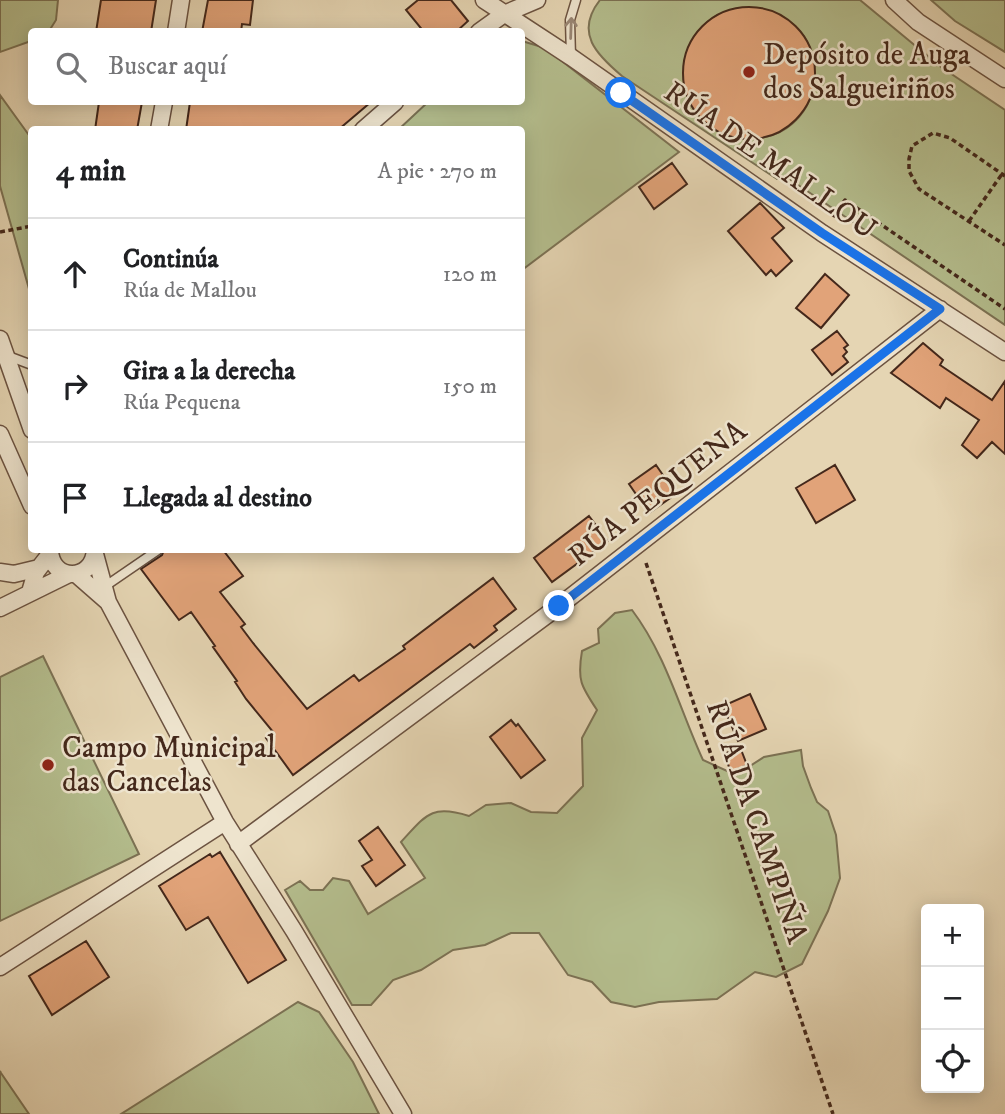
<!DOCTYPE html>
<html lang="es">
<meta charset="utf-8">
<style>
:root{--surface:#fff;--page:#f6f6f6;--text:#202124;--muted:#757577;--line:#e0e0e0}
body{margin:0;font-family:"IM FELL DW Pica",serif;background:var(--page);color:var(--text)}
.controls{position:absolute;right:21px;bottom:21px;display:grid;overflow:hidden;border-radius:7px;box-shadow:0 4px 18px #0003}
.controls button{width:63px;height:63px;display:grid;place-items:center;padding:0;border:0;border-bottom:2px solid var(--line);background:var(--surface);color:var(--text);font:35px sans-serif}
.stop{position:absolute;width:21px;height:21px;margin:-16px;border:5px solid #1a73e8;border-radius:50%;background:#fff}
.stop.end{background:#1a73e8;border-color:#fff;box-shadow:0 2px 7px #0008}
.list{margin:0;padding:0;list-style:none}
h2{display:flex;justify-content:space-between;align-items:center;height:91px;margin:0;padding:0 28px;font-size:30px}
h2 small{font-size:23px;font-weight:400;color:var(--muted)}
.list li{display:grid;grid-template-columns:46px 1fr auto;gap:21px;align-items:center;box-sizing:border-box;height:112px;padding:0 28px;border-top:2px solid var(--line)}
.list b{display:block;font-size:26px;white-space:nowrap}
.list p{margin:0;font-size:23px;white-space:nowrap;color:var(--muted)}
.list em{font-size:23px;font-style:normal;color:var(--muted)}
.icon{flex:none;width:38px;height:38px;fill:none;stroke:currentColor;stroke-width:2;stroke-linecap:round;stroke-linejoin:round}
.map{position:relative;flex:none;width:1005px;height:1114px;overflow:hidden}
.search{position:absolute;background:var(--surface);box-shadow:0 4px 18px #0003;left:28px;top:28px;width:497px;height:77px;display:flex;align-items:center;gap:18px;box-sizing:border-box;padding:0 24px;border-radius:7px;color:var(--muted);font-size:26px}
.panel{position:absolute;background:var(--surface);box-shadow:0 4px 18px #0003;left:28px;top:126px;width:497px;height:427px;border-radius:7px}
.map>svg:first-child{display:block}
.green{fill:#b4bd8d;stroke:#7c7254;stroke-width:2;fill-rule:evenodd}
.building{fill:#e1a379;stroke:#44281b;stroke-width:2}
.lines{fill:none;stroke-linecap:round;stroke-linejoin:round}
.service-casing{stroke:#6c5341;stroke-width:11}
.minor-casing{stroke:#6c5341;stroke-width:19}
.path{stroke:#44281b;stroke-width:3.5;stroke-dasharray:5 3.5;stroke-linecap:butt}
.service{stroke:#eee4ce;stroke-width:8}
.minor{stroke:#eee4ce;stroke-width:16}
.oneway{stroke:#998674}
.route{stroke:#1a73e8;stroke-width:9}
.poi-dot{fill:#8f2418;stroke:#eee4ce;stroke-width:2.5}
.labels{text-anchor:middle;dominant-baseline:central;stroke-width:5;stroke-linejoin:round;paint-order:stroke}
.poi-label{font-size:30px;fill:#44281b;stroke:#eee4ce;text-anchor:start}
.street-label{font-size:30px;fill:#44281b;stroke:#eee4ce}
</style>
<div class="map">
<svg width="1005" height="1114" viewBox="0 0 1005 1114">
<rect width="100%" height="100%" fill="#e5d5b3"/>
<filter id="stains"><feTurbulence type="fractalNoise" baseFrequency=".00286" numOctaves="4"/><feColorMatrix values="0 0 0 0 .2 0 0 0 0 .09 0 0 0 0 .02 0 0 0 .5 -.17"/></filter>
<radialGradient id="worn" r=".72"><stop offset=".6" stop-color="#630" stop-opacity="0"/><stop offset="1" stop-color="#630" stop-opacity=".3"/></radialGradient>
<!-- green -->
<path class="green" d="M0,0H58L56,20L49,31L32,32L31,41L0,52Z
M600,0H860L941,67L1005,110V325L785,176L777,179L622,76C597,55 574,33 600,0ZM755,8C767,11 779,13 789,21C819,42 823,90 799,117C769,151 717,143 693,108C673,78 686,31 718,15C730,10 742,8 755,8Z
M931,0H1005V52L955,21Z
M522,41L545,48L679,152L522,270V130H398L428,102H522Z
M0,95L31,138V296L0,186Z
M632,610C666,655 680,710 703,760L736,775L764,757L801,750L803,766L811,788L817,802L828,811L836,835L840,878L828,911L802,964L776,977L755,972L717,999L659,1002L635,1007L611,1002L592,982L568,975L539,933H511L485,945L453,950L421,970L393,980L371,1005H352L285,890L300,881L310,890H323L333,878L349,881L368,914L425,878L401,842C426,815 431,804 469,816L486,805L511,803L531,812L557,813L583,786L582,738L597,710C581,686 577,680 582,651L599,643L598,629L615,613Z
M43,656L139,854L0,921V677Z
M298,1002L319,1012L353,1062L379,1114H121Z
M0,1071L1,1073L29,1114H0Z"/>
<!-- building -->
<path class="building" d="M101,0H156L151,32H96Z
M208,0H253L250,25L242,24L241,32H202Z
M418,0H451L468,21L456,32H424L406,10Z
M683 73a66 66 0 1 1 132 0a66 66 0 1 1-132 0Z
M99,102H142L137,130H95Z
M190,102H371L338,130H186Z
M672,163L687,184L654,209L639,187Z
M760,203L784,228L772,238L792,261L776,276L771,270L766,275L728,231Z
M825,274L849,295L821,328L796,308Z
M837,331L848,345L844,348L847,352L843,356L848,362L832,375L812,350Z
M923,343L943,360L940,365L992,400L1005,381V454L992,442L977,458L962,445L979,420L946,398L940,408L891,373Z
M656,465L676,494L649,513L629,484Z
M835,465L855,500L816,523L796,488Z
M589,516L608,541L552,582L534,558Z
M164,550H223L243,576L220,592L245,624L241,627L253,643L307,709L354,675L359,681L405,649L403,646L493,578L516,609L494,626L497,630L474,648L470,644L293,775L266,738L274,733L246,699L235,682L237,681L213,647L215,646L191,612L179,620L141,569L162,555Z
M750,694L766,729L738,741L723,706Z
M511,720L516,726L518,724L545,760L521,778L490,737Z
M740,747L747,765L731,772L724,754Z
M378,827L405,865L376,886L362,866L372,860L359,841Z
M220,852L286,960L248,983L208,917L186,930L159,886L210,854L212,857Z
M86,941L109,977L52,1015L29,976Z"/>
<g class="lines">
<defs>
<path id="service" d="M571,57L570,20L576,0
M8,356L32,365
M104,587L158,550"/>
<path id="minor" d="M484,0L571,57L822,233L1005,352
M894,0L918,22L1005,79
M176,32L181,0
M479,32L504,14L537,0
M159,130L164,102
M363,130L395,102
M0,339L32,430
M0,434L32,506
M50,550C51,582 93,582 95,550
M95,554L108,602L225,822L294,931L403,1114
M0,572L14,574L39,568
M76,574L108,602
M30,592L36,572L50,554
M0,608L69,574
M238,844L559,606L940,309
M0,967L225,822"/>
</defs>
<!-- service casing -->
<use href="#service" class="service-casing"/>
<!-- minor casing -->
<use href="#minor" class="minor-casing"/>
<!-- path -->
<path class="path" d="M1005,176L950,138L933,133L912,146L909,159V171L919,189L1005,245
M833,217L845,200L1005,309
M969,221L1002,174
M0,232L32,226
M646,563L833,1114"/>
<!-- service -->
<use href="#service" class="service"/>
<!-- minor -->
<use href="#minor" class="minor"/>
</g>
<!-- one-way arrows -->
<defs><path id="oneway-shaft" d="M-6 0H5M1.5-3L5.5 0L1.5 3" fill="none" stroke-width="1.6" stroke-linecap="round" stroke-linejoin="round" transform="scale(1.75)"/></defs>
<use class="oneway" href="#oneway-shaft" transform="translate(571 28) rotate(-88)"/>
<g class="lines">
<!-- route -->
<path class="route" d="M559,606L940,309L822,233L621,93"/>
</g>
<!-- markers -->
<g class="poi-dot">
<circle cx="749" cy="72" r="7"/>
<circle cx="48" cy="765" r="7"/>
</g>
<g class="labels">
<!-- poi labels -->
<g class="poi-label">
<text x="763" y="55">Depósito de Auga<tspan x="763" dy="34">dos Salgueiriños</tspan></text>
<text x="62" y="748">Campo Municipal<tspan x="62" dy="34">das Cancelas</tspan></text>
</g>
<!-- street labels -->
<g class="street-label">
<text transform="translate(770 161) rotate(35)">RÚA DE MALLOU</text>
<text transform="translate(658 494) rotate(-38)">RÚA PEQUENA</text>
<text transform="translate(756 822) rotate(71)">RÚA DA CAMPIÑA</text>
</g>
</g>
<rect width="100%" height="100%" filter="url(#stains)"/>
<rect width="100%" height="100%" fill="url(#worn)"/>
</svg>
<div class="controls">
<button>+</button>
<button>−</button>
<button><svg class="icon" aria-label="locate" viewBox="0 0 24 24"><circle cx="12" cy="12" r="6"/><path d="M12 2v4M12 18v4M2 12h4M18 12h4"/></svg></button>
</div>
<div class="stop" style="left:621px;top:93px"></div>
<div class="stop end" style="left:559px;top:606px"></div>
<div class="search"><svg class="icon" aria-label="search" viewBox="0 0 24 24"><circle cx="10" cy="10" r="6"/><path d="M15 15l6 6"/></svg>Buscar aquí</div>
<section class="panel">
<h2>4 min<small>A pie · 270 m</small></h2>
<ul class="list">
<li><svg class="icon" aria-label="ahead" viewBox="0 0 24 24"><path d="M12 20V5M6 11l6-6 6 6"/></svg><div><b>Continúa</b><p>Rúa de Mallou</p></div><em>120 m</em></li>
<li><svg class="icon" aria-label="right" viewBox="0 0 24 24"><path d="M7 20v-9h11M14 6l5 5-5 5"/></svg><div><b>Gira a la derecha</b><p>Rúa Pequena</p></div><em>150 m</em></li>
<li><svg class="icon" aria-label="arrive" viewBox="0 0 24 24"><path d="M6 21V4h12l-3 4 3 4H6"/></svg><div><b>Llegada al destino</b></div></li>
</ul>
</section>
</div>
